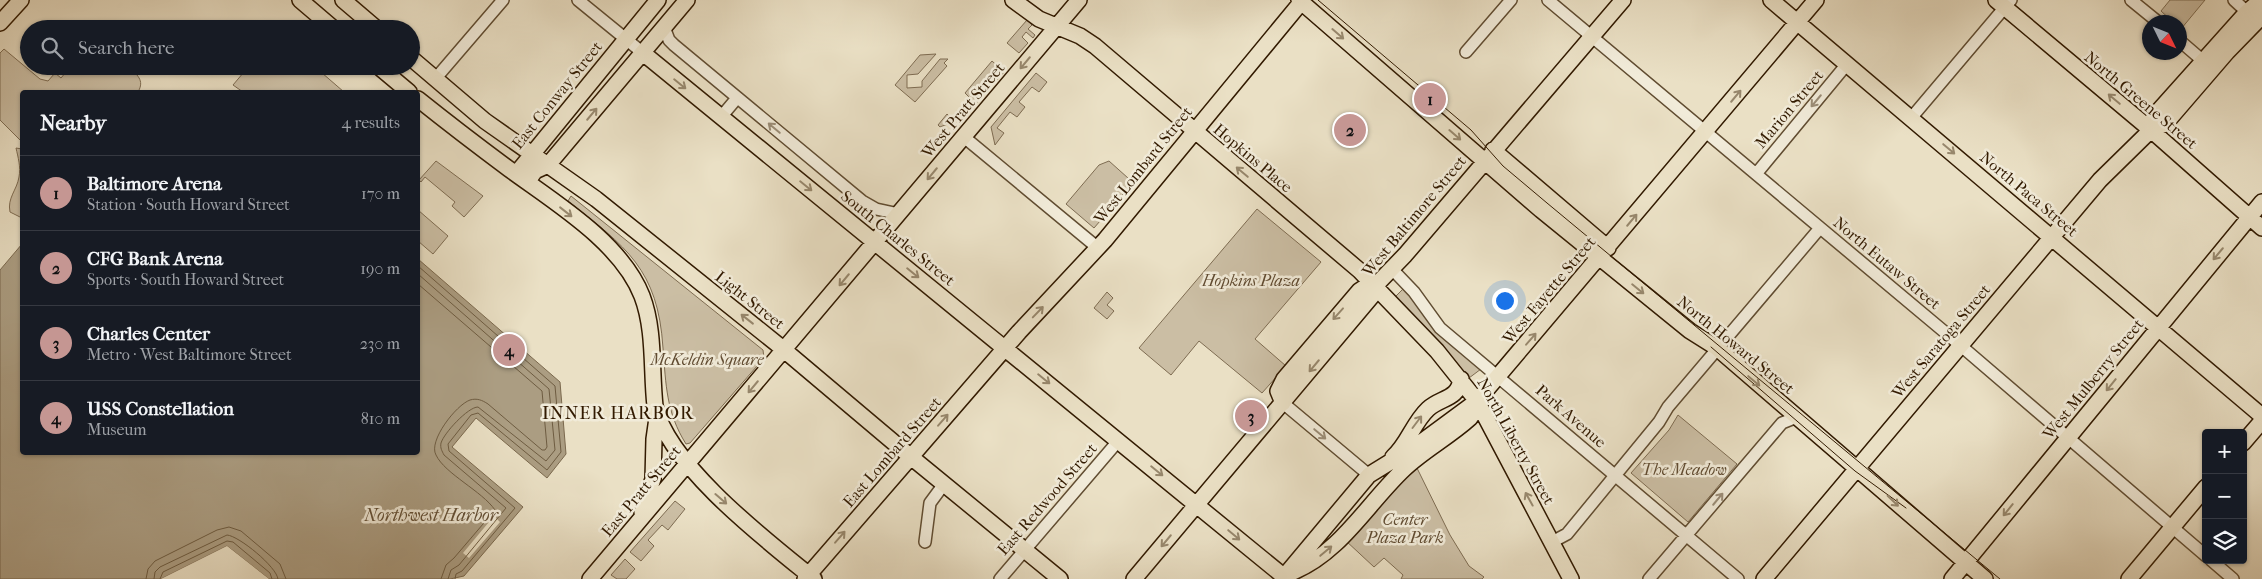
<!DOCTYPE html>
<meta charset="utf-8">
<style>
:root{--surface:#171b24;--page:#242831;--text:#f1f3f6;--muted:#9ea1a6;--line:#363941;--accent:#c59692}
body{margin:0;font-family:"IM FELL French Canon",serif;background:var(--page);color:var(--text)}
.controls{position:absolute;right:15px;bottom:15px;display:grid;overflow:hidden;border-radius:5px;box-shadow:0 1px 4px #0004}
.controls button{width:45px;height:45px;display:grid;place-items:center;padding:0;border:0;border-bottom:1px solid var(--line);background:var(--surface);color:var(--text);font:25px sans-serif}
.compass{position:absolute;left:2142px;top:15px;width:45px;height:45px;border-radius:50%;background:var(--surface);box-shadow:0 1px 4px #0004;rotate:133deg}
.you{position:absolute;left:1504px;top:300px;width:18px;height:18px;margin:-12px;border:4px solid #fff;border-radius:50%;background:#1a73e8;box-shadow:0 0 0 8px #1a73e833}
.badge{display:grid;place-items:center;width:32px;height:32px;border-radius:50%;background:var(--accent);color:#111;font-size:16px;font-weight:700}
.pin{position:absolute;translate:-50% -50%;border:2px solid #fff;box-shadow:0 1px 5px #0006}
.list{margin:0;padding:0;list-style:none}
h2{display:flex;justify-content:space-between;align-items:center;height:65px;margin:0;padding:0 20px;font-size:21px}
h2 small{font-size:16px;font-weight:400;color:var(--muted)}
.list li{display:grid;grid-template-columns:32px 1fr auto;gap:15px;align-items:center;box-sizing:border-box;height:75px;padding:0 20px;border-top:1px solid var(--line)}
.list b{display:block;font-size:19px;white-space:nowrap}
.list p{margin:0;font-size:16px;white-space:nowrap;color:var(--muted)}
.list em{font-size:16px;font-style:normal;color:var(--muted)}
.icon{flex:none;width:28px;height:28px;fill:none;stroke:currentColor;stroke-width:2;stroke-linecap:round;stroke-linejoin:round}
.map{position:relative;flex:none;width:2262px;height:579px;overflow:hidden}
.search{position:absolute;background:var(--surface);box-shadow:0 1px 4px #0004;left:20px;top:20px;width:400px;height:55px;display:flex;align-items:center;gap:12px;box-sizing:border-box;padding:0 18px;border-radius:28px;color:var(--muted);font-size:19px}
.panel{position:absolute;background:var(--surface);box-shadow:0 1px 4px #0004;left:20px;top:90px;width:400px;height:365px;border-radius:5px}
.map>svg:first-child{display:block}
.green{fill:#cbbea4;stroke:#7e6c52}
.water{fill:#ab9d82;stroke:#7b694e}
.pier{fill:#eae0c5}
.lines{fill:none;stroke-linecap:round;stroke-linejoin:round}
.shore{stroke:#6e5c41;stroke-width:1}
.minor-casing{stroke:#604c31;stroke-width:14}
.major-casing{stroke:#321a00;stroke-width:18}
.minor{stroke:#f1ebd9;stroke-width:11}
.major{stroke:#eae0c5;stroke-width:15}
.tram{stroke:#321a00;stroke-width:1}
.oneway{stroke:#97876c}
.oneway2{stroke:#9b8d77}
.labels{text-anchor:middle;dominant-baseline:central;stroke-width:5;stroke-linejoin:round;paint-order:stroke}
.street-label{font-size:16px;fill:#321a00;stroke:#f1ebd9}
.park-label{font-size:16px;font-style:italic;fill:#604b31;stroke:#f1ebd9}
.neighbourhood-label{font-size:18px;letter-spacing:1px;fill:#321a00;stroke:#f1ebd9}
.water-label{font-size:18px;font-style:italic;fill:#624e34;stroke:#f1ebd9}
</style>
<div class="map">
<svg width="2262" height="579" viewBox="0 0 2262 579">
<rect width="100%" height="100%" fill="#eae0c5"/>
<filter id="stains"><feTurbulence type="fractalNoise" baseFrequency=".004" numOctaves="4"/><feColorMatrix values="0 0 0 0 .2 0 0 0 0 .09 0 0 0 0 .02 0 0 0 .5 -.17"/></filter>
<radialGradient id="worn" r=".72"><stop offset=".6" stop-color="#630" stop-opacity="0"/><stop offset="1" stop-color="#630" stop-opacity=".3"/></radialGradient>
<!-- green -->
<path class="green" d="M2170,0H2205L2181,29L2180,22H2173L2161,11Z
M1027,20L1032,25L1028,29L1035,35L1033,38L1026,32L1022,37L1028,43L1019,53L1007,43Z
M4,49L40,79L48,81L55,73L61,78L71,66H128C137,75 145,80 138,92H22V142L0,120V53Z
M936,54L918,74L907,75V88L922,87V81L940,59H948L944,63L947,66L915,102L895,85L920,55Z
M992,61L1004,72L996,81L990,76L986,81L991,86L989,89L983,84L979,89L984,94L965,117L940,127L938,125L947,114L951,118C960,114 969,106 969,97L965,93Z
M249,66H314L344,92H243L233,85Z
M1036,73L1047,82L1039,92L1032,87L1019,102L1025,107L1017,117L1010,112L997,128L1004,133L995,145L991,127Z
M16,148L22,149V218L10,212C7,198 17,190 19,177C21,167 18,157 16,148Z
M436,161L483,196L464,217L452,206L455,202L425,177L421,182L419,180Z
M1109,161L1128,178L1131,185L1094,228L1066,204L1099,165Z
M571,196L763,350L764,358L690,443L686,444C666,412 666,385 663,348C658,269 626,247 568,201Z
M1257,209L1321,262L1255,339L1286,366L1262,393L1199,341L1171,375L1139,348Z
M418,210L448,236L433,254L418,241Z
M1404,288L1481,369L1469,378L1395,297Z
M1107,292L1113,298L1107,305L1114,311L1107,319L1094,308Z
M1678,415L1737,464L1688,522L1631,473L1669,430Z
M1415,464L1450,535L1469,566L1484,577L1482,579H1401L1403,575L1384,558L1374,567L1345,540Z
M675,501L685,509L668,530L662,525L648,540L654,546L641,561L630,552Z
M625,559L635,569L626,579H617L611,575Z"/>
<!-- water -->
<path class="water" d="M22,244V452H418V259L560,382L566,454L547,478L476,418L452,447L523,507L464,576L450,579H269L227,546L161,579H0V270Z"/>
<!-- pier -->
<path class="pier" d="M494,516L500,522L469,558L463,553Z
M227,546L269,579H265L227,548L166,579H161Z"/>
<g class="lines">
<!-- shore -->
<path class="shore" d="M418,266L555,386L561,452L547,470L478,413L471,415L448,444L449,451L515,508L462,571L456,574L455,579
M418,274L549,389L555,450L546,461L478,407C468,407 444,433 441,443C440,448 442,451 444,455L506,508L459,565L451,570L448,579
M418,284L542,391L547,447L545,450H542L488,404C482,400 477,398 470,400C456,405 428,441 436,455C445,474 482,491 495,510L454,558L446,565L441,579
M146,579L148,569L155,561L217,530L229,527L241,531L280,564L286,579
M154,579L155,572L160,567L227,535C239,536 277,567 278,579
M160,579L163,572L227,541L233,542L270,573L272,579"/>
<defs>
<path id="minor" d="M578,0L643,53
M1548,0L1953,339L2206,556
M2131,0L2158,22
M2234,0L2247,12
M664,27L669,40L674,45L862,201L876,209L899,214
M2180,41L2209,66
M1466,52L1511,0
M436,78L503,0
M721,117L737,98
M1912,117L2011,0
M964,137L1098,248
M1756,174L1847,64
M1392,269L1414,292L1440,328L1738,579
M1283,403L1369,475
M925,542L930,503L944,484
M1552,542L1567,534L1659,422L1668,407L1820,228
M2211,560L2233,579
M1000,579L1119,440
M1649,579L1782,423L1797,417"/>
<path id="major" d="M300,0L334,29
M343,0L377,29
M1013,0L1039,19L1080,36L1095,46L1360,271L1437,351L1477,401L1571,579
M1299,0L1541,210L1690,331L1717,348L1985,579
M1771,0L2262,416
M1996,0L2151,130L2262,228
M0,23L21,0
M643,53L1287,579
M411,58L485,121L596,199L777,344L911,457L1060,579
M378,66L409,92
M418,99C448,123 478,146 509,169C554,202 621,242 642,296C655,330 651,370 655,406C668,465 767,541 814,579
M2151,130L2154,116L2247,12L2261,0
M1493,150L1608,248
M516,174L658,0
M527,182L535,171L548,165L687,0
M1283,403L1278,391L1284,379L1359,291L1365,287L1375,286
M2243,443L2262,421
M1393,457C1408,444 1413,423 1428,409C1441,397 1458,400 1461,379
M642,512L653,479L654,439L657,418
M1293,572C1341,552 1367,504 1404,469C1424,450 1449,437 1470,418L1475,411L1477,401
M590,579L1079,0
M805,579L1019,332L1105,240L1303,0
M1134,579L1372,296L1375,286L1405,255L1623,0
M1282,579L1369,475L1416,446L1477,401L1816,0
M1764,579L2100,180L2151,130L2165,124L2227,52L2262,16
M1952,579L2262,202
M2129,579L2206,487"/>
</defs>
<!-- minor casing -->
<use href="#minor" class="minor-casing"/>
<!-- major casing -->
<use href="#major" class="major-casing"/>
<!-- minor -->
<use href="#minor" class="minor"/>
<!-- major -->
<use href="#major" class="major"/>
<!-- tram -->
<path class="tram" d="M1318,0L1471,130L1503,166L1547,203L2000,579
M1711,347L1855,471L1906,508"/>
</g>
<!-- one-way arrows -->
<defs><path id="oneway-shaft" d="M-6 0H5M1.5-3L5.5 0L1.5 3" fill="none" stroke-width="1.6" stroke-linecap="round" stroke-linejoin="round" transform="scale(1.25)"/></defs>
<g class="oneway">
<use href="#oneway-shaft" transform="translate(1338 34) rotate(41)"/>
<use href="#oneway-shaft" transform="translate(1025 63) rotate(130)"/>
<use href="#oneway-shaft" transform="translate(680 84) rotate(39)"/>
<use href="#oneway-shaft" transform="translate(1736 96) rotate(-50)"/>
<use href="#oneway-shaft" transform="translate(2114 99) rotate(-140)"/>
<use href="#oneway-shaft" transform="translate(592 114) rotate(-50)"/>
<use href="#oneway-shaft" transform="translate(1455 135) rotate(41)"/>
<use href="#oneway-shaft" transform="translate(1949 149) rotate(40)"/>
<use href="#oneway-shaft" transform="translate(1242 172) rotate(-140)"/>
<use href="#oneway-shaft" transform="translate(932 174) rotate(130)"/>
<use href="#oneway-shaft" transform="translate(806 186) rotate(39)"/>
<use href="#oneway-shaft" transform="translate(566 212) rotate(38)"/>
<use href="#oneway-shaft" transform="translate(1632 220) rotate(-50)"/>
<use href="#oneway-shaft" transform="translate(2218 254) rotate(130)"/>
<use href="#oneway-shaft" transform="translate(913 273) rotate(39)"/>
<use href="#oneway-shaft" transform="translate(844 280) rotate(130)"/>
<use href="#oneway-shaft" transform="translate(1638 289) rotate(39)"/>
<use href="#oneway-shaft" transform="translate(1038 312) rotate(-46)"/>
<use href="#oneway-shaft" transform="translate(1338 314) rotate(132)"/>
<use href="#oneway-shaft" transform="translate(747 319) rotate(-142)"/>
<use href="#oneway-shaft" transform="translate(1531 339) rotate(-49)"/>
<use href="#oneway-shaft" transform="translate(1314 366) rotate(130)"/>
<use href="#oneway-shaft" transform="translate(1044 379) rotate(39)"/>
<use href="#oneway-shaft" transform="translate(1754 381) rotate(40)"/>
<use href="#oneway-shaft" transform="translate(2111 385) rotate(129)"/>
<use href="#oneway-shaft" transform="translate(753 387) rotate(130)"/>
<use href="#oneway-shaft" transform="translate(943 420) rotate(-49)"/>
<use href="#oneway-shaft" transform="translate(1417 422) rotate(-53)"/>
<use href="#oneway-shaft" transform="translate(1157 471) rotate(39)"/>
<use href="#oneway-shaft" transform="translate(721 499) rotate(41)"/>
<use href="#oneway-shaft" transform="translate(1529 499) rotate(-119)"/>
<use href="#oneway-shaft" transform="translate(1893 501) rotate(44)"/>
<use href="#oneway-shaft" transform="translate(2008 510) rotate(129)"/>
<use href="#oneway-shaft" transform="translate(1234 535) rotate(40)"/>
<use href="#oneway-shaft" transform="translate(840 537) rotate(-49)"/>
<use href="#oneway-shaft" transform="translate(1166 541) rotate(130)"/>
<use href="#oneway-shaft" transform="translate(1326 551) rotate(-40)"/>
</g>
<g class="oneway2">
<use href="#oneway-shaft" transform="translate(1816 101) rotate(130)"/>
<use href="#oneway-shaft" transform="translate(774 128) rotate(-140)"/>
<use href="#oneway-shaft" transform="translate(1320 434) rotate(40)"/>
<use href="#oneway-shaft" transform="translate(1718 499) rotate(-50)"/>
</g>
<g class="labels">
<!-- street labels -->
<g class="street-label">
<text transform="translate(557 95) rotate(-51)">East Conway Street</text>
<text transform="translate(2141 100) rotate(40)">North Greene Street</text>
<text transform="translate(1789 109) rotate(-50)">Marion Street</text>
<text transform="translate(963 110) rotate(-50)">West Pratt Street</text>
<text transform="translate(1253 158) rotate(40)">Hopkins Place</text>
<text transform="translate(1143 165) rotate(-51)">West Lombard Street</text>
<text transform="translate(2029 194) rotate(40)">North Paca Street</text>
<text transform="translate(1414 216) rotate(-50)">West Baltimore Street</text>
<text transform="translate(898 238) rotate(39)">South Charles Street</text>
<text transform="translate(1887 263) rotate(40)">North Eutaw Street</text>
<text transform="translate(1549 290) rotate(-50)">West Fayette Street</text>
<text transform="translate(750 300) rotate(38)">Light Street</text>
<text transform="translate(1941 341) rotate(-50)">West Saratoga Street</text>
<text transform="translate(1736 345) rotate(39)">North Howard Street</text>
<text transform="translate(2093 379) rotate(-51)">West Mulberry Street</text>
<text transform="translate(1571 416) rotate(41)">Park Avenue</text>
<text transform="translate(1516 441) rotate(61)">North Liberty Street</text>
<text transform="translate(892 452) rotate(-49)">East Lombard Street</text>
<text transform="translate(641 491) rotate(-50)">East Pratt Street</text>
<text transform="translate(1047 499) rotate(-49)">East Redwood Street</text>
</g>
<!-- park labels -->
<g class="park-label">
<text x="1251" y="280">Hopkins Plaza</text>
<text x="707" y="359">McKeldin Square</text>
<text x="1684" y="469">The Meadow</text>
<text x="1405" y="519">Center<tspan x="1405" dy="18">Plaza Park</tspan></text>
</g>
<!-- neighbourhood labels -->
<g class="neighbourhood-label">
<text x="618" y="413">INNER HARBOR</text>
</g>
<!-- water labels -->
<g class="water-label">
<text x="431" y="515">Northwest Harbor</text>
</g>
</g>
<rect width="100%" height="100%" filter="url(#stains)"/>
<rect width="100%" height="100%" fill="url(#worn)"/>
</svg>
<div class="controls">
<button>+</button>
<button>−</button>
<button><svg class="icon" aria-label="layers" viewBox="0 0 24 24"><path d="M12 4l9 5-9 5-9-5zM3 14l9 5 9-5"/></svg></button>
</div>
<svg class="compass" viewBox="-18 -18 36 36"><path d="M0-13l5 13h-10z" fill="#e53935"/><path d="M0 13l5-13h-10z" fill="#9ea1a6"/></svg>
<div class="you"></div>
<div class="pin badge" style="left:1430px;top:99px">1</div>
<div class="pin badge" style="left:1350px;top:130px">2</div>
<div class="pin badge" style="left:1251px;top:416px">3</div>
<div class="pin badge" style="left:509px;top:350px">4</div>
<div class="search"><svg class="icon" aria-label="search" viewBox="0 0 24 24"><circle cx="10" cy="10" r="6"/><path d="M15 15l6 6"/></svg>Search here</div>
<section class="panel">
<h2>Nearby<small>4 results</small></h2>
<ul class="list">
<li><span class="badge">1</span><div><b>Baltimore Arena</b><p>Station · South Howard Street</p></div><em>170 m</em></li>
<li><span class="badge">2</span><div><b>CFG Bank Arena</b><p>Sports · South Howard Street</p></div><em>190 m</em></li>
<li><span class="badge">3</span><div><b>Charles Center</b><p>Metro · West Baltimore Street</p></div><em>230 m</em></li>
<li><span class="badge">4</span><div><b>USS Constellation</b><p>Museum</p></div><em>810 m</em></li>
</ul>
</section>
</div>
